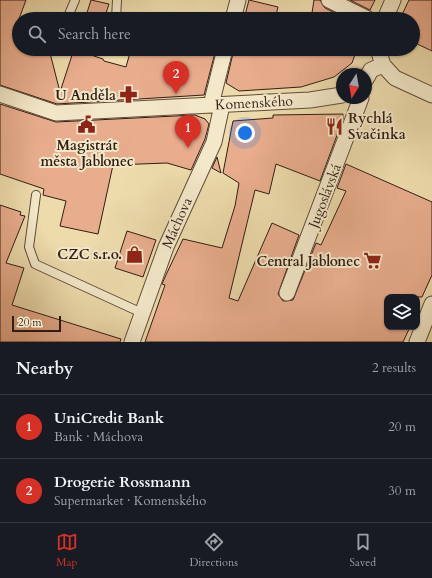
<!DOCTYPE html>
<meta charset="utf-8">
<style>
:root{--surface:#171b24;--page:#20242c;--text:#f1f3f6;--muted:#9ea1a6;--line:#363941;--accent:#d93025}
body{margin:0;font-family:Cardo,serif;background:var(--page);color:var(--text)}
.controls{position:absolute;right:12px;bottom:12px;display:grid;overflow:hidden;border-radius:8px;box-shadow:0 1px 3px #0004}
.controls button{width:36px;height:36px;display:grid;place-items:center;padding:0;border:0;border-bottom:1px solid var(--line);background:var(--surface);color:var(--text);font:20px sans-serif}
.compass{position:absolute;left:336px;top:68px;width:36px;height:36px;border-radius:50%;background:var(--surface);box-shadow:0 1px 3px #0004;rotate:191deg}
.scale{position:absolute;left:12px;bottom:10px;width:49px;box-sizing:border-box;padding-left:4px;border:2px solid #321d15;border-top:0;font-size:11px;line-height:14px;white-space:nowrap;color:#321d15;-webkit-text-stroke:3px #f3e8c9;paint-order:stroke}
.you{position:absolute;left:245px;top:133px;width:14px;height:14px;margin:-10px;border:3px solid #fff;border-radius:50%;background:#1a73e8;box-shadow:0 0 0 6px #1a73e833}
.badge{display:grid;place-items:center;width:26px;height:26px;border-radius:50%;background:var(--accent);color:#fff;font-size:13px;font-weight:700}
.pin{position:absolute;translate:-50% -33px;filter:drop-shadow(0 1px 2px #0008)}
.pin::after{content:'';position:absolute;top:21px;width:14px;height:12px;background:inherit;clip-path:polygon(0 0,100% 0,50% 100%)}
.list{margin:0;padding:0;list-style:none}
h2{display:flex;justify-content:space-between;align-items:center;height:52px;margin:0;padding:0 16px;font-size:17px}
h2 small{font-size:13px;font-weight:400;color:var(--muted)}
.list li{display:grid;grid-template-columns:26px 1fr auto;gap:12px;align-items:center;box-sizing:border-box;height:64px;padding:0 16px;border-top:1px solid var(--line)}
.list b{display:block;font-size:15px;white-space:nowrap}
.list p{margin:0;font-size:13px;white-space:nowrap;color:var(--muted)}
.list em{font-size:13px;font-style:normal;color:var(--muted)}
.icon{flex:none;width:22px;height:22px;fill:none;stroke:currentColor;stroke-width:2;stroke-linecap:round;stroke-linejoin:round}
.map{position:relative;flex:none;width:432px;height:342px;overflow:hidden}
.search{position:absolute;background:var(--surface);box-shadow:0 1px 3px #0004;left:12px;right:12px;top:12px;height:44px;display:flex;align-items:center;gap:10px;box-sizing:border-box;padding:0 14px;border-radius:22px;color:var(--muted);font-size:15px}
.sheet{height:180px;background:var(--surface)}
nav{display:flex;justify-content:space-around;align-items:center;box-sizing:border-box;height:56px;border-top:1px solid var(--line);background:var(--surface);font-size:11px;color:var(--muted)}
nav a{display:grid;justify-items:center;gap:2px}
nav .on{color:var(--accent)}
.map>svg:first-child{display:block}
.building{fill:#e8ad8d;stroke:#321d15}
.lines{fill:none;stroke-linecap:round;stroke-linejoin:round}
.lane-casing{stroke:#614c3b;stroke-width:10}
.street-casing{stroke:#614c3b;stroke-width:17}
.lane{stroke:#f3e8c9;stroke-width:8}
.street{stroke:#f3e8c9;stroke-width:15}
.labels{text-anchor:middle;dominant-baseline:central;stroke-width:4;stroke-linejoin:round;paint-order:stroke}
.poi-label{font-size:14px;font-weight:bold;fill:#321d15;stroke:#f3e8c9;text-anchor:end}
.street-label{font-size:14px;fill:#321d15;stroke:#f3e8c9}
</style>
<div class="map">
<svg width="432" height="342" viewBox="0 0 432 342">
<rect width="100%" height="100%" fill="#eddbac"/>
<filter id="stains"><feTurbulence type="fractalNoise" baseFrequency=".005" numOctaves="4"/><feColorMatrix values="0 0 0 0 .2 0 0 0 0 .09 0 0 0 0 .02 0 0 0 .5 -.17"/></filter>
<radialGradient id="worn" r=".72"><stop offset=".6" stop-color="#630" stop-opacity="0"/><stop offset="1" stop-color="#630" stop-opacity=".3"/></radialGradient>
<!-- building -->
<path class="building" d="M0,0H26L19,19V49H49L60,92L74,49H93L91,55L103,59L104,61L126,67L131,49H216L204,95L57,104L0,85Z
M91,0L109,4L104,19H85Z
M249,0L278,7L275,19H244Z
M314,0H320L325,8L347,19H311Z
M350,0H375L370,10Z
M409,0H432V51L413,42V19H400Z
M234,49H357L352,63L334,77L301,87L239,91L226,83Z
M0,104L56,122L195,115L205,119L209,124L205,139L191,170L167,163L113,165L98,234L60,226L66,201L43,195L44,189L0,174Z
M343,114V119L320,181L276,164L269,194L255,190L229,298L238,301L272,223L299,235L278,294L283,301L293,300L316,243L321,245L346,191L337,188L346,164L432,202V275L422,297H387V327H410L403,342H145L165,285L162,284L165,277L183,239L222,248L235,206L239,183L223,173L233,121L273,118V115Z
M217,157L221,173L212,168Z
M0,205L21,212L20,215L25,216L6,263L24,268L12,305L121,339L120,342H0Z
M127,231L156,240L143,277L115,268Z"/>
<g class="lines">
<defs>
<path id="lane" d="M67,19L75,0
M116,19L117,0
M36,195L29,247L35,264L142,313"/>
<path id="street" d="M329,0L368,19
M233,19L238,0
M385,19L393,0
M378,49L383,65L395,78L432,95
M366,79L371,70L383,65
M0,94L56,113L310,100L342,95
M211,105L225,49
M287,293L361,98
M132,342L166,247L214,142L222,105
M417,342L432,304"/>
</defs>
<!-- lane casing -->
<use href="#lane" class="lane-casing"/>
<!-- street casing -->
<use href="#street" class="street-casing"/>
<!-- lane -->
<use href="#lane" class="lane"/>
<!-- street -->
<use href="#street" class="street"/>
</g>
<!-- icons -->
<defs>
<symbol id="pharmacy-bare" viewBox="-9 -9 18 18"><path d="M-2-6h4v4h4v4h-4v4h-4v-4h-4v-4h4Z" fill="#8f2418" stroke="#f3e8c9" stroke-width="2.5" paint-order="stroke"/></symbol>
<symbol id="civic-bare" viewBox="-9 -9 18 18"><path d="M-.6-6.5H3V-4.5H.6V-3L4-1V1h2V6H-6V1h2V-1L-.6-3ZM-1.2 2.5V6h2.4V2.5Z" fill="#8f2418" stroke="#f3e8c9" stroke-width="2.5" paint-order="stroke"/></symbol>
<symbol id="restaurant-bare" viewBox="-9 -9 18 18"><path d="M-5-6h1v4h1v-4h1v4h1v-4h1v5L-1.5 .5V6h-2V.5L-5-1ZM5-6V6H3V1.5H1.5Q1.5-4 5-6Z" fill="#8f2418" stroke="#f3e8c9" stroke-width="2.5" paint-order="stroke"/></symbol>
<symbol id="shop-bare" viewBox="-9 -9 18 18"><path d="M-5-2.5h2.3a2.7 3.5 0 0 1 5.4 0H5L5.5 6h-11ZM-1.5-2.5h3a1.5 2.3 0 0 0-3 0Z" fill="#8f2418" stroke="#f3e8c9" stroke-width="2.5" paint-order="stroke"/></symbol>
<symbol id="supermarket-bare" viewBox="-9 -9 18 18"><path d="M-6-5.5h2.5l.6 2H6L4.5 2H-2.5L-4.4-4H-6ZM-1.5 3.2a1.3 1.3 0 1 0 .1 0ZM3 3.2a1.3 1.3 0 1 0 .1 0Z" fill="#8f2418" stroke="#f3e8c9" stroke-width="2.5" paint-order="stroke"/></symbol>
</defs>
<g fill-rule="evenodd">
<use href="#pharmacy-bare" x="116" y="82" width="25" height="25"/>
<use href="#civic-bare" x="74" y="112" width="25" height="25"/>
<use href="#restaurant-bare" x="322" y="114" width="25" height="25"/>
<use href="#shop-bare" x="122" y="242" width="25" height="25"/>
<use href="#supermarket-bare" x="360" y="248" width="25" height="25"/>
</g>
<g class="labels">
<!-- poi labels -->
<g class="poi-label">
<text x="116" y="95">U Anděla</text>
<text x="348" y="118" text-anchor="start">Rychlá<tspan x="348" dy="16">Svačinka</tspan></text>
<text x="87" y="145" text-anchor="middle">Magistrát<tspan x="87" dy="16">města Jablonec</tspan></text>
<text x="122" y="254">CZC s.r.o.</text>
<text x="360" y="261">Central Jablonec</text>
</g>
<!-- street labels -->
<g class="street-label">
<text transform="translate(254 103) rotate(-3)">Komenského</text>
<text transform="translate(325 196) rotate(-69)">Jugoslávská</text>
<text transform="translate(177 223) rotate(-66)">Máchova</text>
</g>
</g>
<rect width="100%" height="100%" filter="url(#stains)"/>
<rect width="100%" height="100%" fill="url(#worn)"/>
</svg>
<div class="controls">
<button><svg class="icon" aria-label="layers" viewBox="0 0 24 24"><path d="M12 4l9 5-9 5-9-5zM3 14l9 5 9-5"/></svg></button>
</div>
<svg class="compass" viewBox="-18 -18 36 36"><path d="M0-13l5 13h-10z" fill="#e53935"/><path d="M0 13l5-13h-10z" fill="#9ea1a6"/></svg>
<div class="scale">20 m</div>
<div class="you"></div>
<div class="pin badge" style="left:188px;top:148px">1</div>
<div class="pin badge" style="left:176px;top:94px">2</div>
<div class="search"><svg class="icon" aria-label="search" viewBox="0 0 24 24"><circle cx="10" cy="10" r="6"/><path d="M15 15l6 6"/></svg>Search here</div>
</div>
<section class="sheet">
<h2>Nearby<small>2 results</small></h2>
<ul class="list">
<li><span class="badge">1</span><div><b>UniCredit Bank</b><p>Bank · Máchova</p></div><em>20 m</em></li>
<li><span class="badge">2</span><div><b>Drogerie Rossmann</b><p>Supermarket · Komenského</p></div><em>30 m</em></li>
</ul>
</section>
<nav>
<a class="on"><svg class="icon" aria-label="map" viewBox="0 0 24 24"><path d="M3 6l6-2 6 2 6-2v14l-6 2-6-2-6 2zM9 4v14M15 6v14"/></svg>Map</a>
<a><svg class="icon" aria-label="directions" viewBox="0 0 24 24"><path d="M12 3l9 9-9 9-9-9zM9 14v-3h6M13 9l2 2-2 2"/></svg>Directions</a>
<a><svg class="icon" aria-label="saved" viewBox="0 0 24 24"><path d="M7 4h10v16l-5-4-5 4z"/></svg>Saved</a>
</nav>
